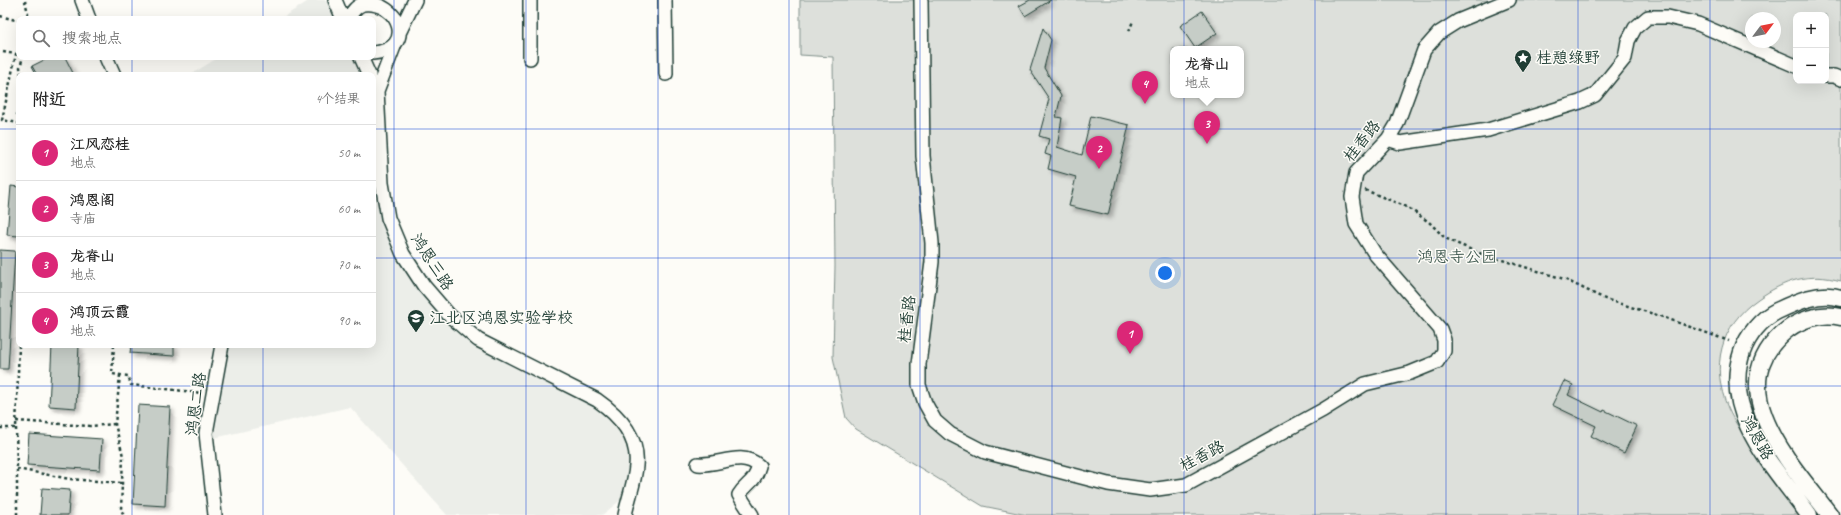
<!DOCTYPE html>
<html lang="zh">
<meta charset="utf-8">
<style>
:root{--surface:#fff;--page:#f2f2f2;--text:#222;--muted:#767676;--line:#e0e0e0;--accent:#db2777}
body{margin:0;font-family:Caveat,"LXGW WenKai TC",sans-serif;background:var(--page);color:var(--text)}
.controls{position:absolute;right:12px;top:12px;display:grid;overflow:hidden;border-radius:8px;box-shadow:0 4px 16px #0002}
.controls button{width:36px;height:36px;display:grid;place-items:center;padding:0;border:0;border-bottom:1px solid var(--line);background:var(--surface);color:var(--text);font:20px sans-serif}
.compass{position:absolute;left:1745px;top:12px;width:36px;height:36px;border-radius:50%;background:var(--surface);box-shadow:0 4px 16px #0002;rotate:58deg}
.you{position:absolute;left:1165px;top:273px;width:14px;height:14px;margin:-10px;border:3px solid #fff;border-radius:50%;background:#1a73e8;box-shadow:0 0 0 6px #1a73e833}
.badge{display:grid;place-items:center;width:26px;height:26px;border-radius:50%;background:var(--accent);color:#fff;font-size:13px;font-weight:700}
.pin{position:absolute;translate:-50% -33px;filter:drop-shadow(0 1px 2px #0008)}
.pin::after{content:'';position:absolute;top:21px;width:14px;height:12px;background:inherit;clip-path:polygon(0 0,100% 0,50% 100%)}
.popup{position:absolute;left:1170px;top:46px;width:74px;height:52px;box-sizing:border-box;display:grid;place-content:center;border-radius:8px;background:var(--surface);filter:drop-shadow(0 1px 3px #0005);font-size:13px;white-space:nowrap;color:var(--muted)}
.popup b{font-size:15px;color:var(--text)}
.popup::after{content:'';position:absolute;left:50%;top:100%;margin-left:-8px;border:8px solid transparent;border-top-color:var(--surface)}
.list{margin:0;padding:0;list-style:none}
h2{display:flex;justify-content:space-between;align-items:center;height:52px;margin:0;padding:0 16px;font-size:17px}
h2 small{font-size:13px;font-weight:400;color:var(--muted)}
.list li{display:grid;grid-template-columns:26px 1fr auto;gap:12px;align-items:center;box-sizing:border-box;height:56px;padding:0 16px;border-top:1px solid var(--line)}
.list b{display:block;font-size:15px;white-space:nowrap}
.list p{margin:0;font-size:13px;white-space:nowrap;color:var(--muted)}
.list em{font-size:13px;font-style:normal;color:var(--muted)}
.icon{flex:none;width:22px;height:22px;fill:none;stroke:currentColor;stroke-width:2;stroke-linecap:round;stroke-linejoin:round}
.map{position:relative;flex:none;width:1841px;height:515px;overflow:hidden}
.search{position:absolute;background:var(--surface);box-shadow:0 4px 16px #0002;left:16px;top:16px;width:360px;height:44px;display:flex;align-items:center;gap:10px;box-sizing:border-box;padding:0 14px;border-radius:8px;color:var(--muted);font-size:15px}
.panel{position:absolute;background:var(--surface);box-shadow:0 4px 16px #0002;left:16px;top:72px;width:360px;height:276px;border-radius:8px}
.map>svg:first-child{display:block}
.built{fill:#eceee9}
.green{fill:#dde0db;stroke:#7e8e88;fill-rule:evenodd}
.building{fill:#c6cdc7;stroke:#1f3d34;filter:url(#shadow)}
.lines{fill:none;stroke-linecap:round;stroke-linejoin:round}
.minor-casing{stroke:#1f3d34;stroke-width:16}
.major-casing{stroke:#1f3d34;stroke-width:19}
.path{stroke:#1f3d34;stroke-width:2.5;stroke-dasharray:3 3;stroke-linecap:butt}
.minor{stroke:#fdfcf7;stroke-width:13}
.major{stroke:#fdfcf7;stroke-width:16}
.grid{fill:none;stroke:#1d4ed8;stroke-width:1;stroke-opacity:0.55}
.labels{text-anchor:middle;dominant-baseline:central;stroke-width:3;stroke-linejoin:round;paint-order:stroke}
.poi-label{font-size:16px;fill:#1f3d34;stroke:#fdfcf7;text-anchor:start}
.street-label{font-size:16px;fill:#1f3d34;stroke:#fdfcf7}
.park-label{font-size:16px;fill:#455e55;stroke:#fdfcf7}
</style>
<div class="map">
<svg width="1841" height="515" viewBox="0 0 1841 515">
<defs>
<filter id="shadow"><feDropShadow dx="3.5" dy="3.5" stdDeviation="2" flood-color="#0004"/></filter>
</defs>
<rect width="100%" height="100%" fill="#fdfcf7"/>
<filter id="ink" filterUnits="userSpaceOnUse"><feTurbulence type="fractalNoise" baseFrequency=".025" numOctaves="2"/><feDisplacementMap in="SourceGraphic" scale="8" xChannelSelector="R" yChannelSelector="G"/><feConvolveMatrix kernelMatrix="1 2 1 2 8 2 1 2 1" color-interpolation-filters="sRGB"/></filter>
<g filter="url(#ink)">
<!-- built -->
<path class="built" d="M310,0H326L335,19H280Z
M219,57H354L363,75H190Z
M373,145L374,185L381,220L397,257L418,289L444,320L478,347L592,404L607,416L620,432L628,448L630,464L622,499L602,515H447L350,407L214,438L229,345H373Z"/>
<!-- green -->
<path class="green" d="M800,0H1841V281C1809,272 1785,280 1758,299C1720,325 1710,367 1728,408C1735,424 1746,438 1756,452C1770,473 1785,494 1799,515H1027L983,506L856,429L846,418L833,357L835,266L833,57L800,55ZM1796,15H1826V81H1796ZM1751,18H1775V42H1751ZM1173,49H1241V95H1173Z"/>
<!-- building -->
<path class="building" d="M1030,0H1051L1025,16L1019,6Z
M1202,11L1217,33L1195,48L1180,26Z
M1043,28L1051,40L1044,68L1061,96L1056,117L1062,118L1057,147L1082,155L1091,116L1129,125L1108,215L1069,206L1076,177L1048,169L1051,156L1045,154L1049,139L1039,136L1049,99L1030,70Z
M50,57H65L74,75H37L32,66Z
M11,186L19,187V236L7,235Z
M0,250L15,251L8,369H0Z
M52,345H79L76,408L49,406Z
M131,345H174V356L130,353Z
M1564,381L1573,385L1568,395L1603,412L1604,410L1637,426L1624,453L1591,436L1596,426L1552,405Z
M138,405L170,407L165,506L133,504Z
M29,434L102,439L100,470L27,465Z
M42,488L70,490L68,515H40Z"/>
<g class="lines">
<defs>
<path id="minor" d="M82,0L89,19
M335,0L343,19
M530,0V58
M665,0L666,74
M921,0L923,156L932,243V262L919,364V385L925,403L935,421L950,434L985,452L1108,484L1150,490L1186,485L1323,410L1365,384L1410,373L1437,362L1444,351V340L1440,329L1375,254L1356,224L1352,197L1356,173L1388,139L1397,124L1424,50L1439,33L1458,21L1509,0
M349,19C351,12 357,6 363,4C400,0 417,50 373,53
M400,31L415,0
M106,57L114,75
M361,57L369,75
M1826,76H1834L1841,79
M373,83L377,91L382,183L388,218L403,254L424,286L449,315L478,340L597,400C620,416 639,437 636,466C635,482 628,499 625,515
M377,91L395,44
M1388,139L1400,143L1488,130L1580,102L1595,95L1625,58L1628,41L1635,28L1648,17H1668L1698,24L1796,66
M698,464C719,466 741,450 759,466C754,484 747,482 739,495L752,515
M215,515L206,433L222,345"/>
<path id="major" d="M1809,515C1775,468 1721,414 1742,352C1748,335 1761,319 1777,311C1796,302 1820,291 1841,298
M1830,515C1793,466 1720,391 1782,334C1797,320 1821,312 1841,317"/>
</defs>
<!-- minor casing -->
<use href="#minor" class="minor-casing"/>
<!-- major casing -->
<use href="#major" class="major-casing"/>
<!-- path -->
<path class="path" d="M0,16L19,21
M23,19L28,13L25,1
M1129,31L1133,21
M3,52L16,54L2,120L19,123
M21,75L20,67L23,57
M19,113L17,114L19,120
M1365,190L1407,207L1429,222L1445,238L1476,252L1564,279L1605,299L1660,316L1729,341
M114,345L112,374L128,376L131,385L202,393
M120,375L115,424L123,456L121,510L124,515
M16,421L90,426L115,424
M0,428H16L19,345
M16,428L17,469V515
M17,469L70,479L122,483"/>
<!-- minor -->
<use href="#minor" class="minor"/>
<!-- major -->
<use href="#major" class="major"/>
</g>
</g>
<!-- grid -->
<path class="grid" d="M132,0V19M263,0V19M394,0V515M526,0V515M658,0V515M789,0V515M920,0V515M1052,0V515M1184,0V515M1315,0V515M1446,0V515M1578,0V515M1710,0V515M132,57V75M263,57V75M0,129H19M373,129H1841M0,258H19M373,258H1841M132,345V515M263,345V515M0,386H1841"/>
<!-- icons -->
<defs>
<symbol id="sight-pin" viewBox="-11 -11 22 30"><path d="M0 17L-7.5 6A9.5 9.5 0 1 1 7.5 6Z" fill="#1f3d34" stroke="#fdfcf7"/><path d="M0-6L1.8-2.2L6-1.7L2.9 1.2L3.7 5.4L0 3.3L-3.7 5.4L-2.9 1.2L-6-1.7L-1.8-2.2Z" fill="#fff"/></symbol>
<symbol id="school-pin" viewBox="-11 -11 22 30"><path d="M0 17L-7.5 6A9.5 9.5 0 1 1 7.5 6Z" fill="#1f3d34" stroke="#fdfcf7"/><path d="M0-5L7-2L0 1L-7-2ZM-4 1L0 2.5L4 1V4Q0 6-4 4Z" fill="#fff"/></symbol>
</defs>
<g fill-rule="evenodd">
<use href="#sight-pin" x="1513" y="48" width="20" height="27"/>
<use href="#school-pin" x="406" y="308" width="20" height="27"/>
</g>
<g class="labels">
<!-- poi labels -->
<g class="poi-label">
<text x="1536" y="58">桂憩绿野</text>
<text x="429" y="318">江北区鸿恩实验学校</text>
</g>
<!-- street labels -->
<g class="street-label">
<text transform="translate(1362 141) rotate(-51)">桂香路</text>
<text transform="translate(432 262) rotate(57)">鸿恩三路</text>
<text transform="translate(907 319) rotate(-83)">桂香路</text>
<text transform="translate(196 404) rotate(-82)">鸿恩二路</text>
<text transform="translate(1757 438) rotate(60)">鸿恩路</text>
<text transform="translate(1202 456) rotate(-27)">桂香路</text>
</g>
<!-- park labels -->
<g class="park-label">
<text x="1457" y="257">鸿恩寺公园</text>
</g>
</g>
</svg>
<div class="controls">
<button>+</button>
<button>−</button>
</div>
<svg class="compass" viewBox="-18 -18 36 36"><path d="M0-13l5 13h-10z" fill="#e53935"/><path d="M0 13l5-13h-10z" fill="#767676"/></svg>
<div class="you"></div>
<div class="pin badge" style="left:1130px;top:354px">1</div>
<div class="pin badge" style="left:1099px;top:169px">2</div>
<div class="pin badge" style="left:1207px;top:144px">3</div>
<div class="popup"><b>龙脊山</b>地点</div>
<div class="pin badge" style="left:1145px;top:104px">4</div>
<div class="search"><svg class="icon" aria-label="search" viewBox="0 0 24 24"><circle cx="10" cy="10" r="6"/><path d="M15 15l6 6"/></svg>搜索地点</div>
<section class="panel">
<h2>附近<small>4个结果</small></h2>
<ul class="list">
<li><span class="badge">1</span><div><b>江风恋桂</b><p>地点</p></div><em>50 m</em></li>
<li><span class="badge">2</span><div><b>鸿恩阁</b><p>寺庙</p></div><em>60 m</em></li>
<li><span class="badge">3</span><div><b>龙脊山</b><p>地点</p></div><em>70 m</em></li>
<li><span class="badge">4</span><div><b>鸿顶云霞</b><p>地点</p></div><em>90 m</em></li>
</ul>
</section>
</div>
